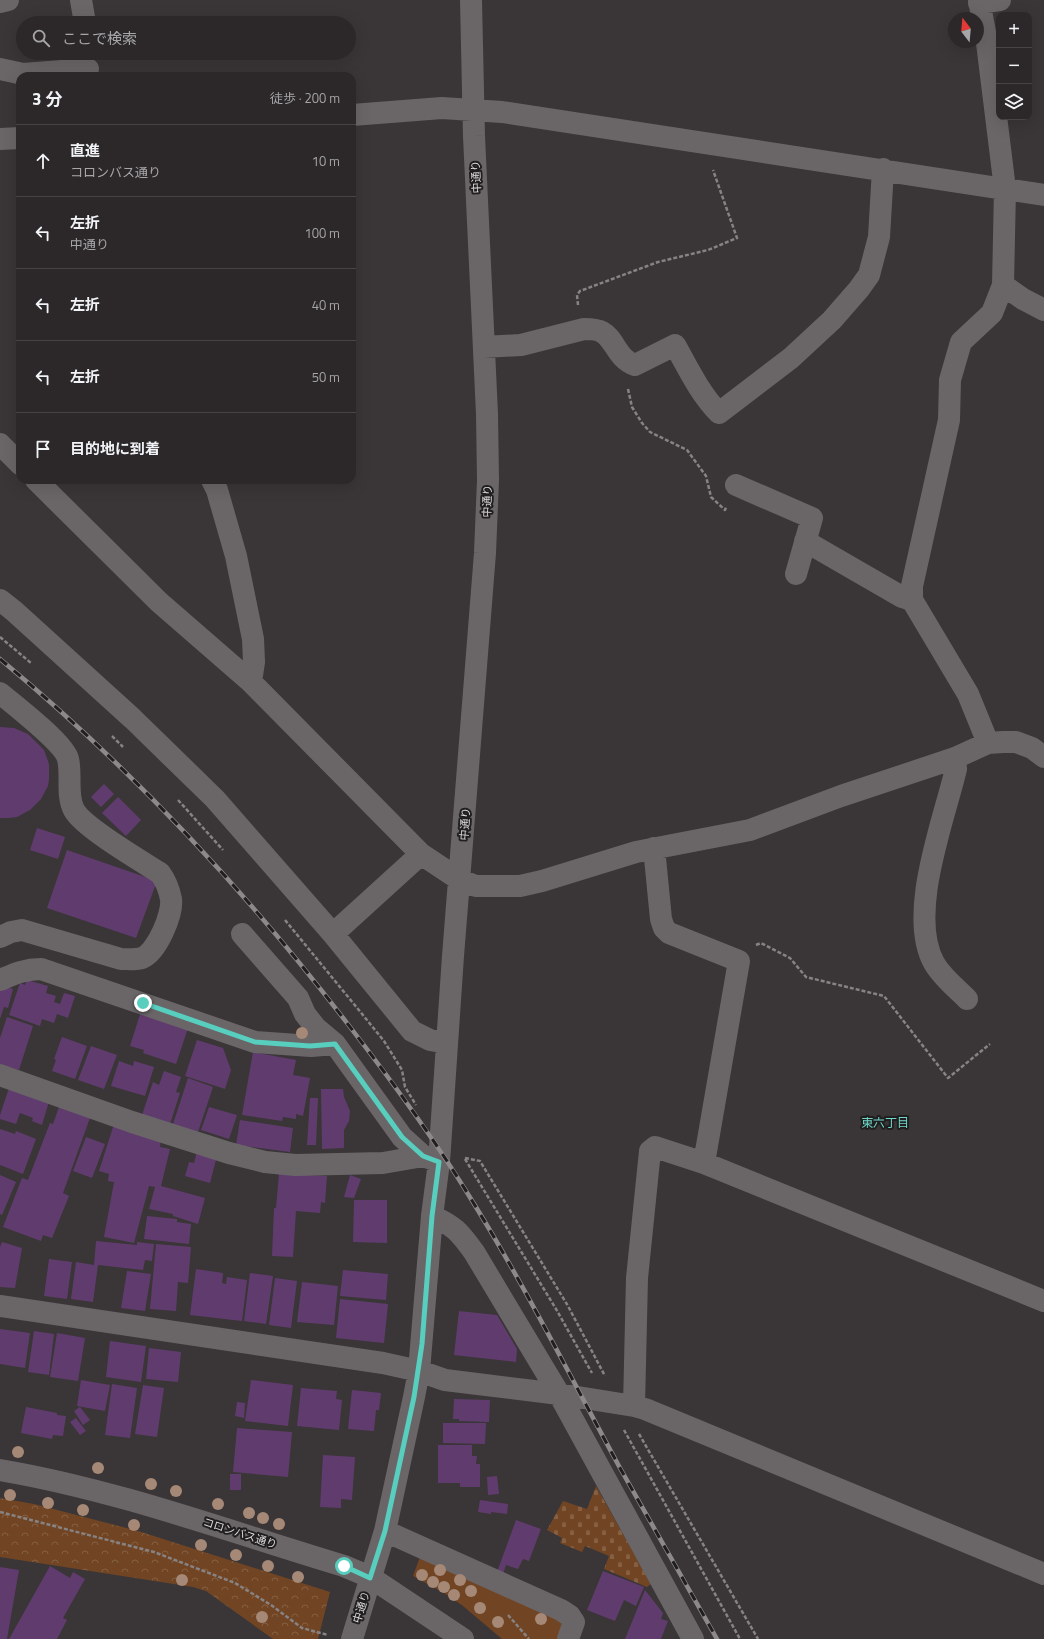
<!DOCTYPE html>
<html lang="ja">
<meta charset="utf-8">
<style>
:root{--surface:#2c2829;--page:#343031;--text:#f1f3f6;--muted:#a6a6a8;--line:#484446}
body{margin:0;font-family:"Titillium Web","Noto Sans JP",sans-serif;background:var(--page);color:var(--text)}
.controls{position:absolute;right:12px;top:12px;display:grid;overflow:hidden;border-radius:8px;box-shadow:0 4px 16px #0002}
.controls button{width:36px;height:36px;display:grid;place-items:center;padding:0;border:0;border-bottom:1px solid var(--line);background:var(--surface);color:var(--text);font:20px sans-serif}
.compass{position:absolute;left:948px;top:12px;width:36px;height:36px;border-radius:50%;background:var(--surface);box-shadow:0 4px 16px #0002;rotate:344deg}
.stop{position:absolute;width:12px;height:12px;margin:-9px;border:3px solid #58cebf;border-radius:50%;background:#fff}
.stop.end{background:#58cebf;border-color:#fff;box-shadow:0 1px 4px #0008}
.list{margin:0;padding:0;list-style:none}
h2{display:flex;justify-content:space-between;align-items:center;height:52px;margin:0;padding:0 16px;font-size:17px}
h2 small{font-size:13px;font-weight:400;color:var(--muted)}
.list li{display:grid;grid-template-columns:26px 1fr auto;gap:12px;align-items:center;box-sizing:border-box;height:72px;padding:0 16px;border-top:1px solid var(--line)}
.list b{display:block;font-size:15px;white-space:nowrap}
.list p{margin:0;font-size:13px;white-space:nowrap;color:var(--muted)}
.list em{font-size:13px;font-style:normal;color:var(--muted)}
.icon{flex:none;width:22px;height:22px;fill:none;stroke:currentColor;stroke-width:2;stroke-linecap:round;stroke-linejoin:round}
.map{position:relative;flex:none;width:1044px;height:1639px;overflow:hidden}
.search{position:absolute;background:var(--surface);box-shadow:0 4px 16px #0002;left:16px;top:16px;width:340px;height:44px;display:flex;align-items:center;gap:10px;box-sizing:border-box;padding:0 14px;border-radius:22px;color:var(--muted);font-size:15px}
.panel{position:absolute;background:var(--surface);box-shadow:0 4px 16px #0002;left:16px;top:72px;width:340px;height:412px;border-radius:12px}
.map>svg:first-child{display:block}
.grass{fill:#714523}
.cemetery{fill:url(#cemetery-stones)}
.park{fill:url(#park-crowns)}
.building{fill:#603c6e}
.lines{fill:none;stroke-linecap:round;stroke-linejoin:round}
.path{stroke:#878384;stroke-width:2.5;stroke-dasharray:4 2;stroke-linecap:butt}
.minor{stroke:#6a6668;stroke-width:22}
.rail-casing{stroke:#8d898b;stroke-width:4.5}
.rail{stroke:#201e1e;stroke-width:3;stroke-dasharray:9;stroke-linecap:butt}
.tree{fill:#a58876}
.route{stroke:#58cebf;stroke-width:5}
.labels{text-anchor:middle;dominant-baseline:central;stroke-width:4;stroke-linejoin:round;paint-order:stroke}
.street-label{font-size:11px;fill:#dddadb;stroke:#201e1e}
.neighbourhood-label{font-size:12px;fill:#6ed7c9;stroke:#201e1e}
</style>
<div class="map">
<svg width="1044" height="1639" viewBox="0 0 1044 1639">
<defs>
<pattern id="cemetery-stones" width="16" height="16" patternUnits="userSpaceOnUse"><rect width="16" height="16" fill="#714523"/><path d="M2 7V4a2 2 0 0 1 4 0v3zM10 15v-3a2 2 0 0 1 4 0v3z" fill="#855f42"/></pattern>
<pattern id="park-crowns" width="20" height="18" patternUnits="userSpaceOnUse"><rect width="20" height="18" fill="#714523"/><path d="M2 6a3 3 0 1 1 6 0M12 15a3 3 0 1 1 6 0" fill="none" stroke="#855f42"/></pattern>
</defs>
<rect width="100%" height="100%" fill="#3a3537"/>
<!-- grass -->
<path class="grass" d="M420,1557L559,1619L564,1629L560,1639H502L463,1606L444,1593L413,1576Z"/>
<!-- cemetery -->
<path class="cemetery" d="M596,1486L651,1584L647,1587L604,1569L609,1556L585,1546L582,1552L560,1543L562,1538L547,1530L563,1501L587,1509Z"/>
<!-- park -->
<path class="park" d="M0,1498L34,1504L138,1531L330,1592L318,1639H273L206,1591L193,1587L0,1557Z"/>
<!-- building -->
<path class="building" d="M0,727L14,728L28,734L44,750L49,764V779L48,786L41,799L30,810L17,817L9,818H0Z
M104,784L114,794L101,807L91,797Z
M118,797L141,820L126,836L102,813Z
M37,828L65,837L58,859L30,850Z
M67,850L157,881L136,938L47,908Z
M27,980L48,986L46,993L56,996L54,1002L60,1004L64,993L75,996L68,1018L57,1014L54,1023L42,1019L40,1026L9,1015L20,983L25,985Z
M4,986L13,989L8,1008L4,1007L0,1019V988Z
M142,1008L188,1028L176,1064L143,1053L144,1050L130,1046Z
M7,1017L33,1026L19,1070L0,1064V1038Z
M62,1037L87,1046L75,1079L52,1071L56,1060L54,1059Z
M197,1040L223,1048L231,1070L225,1089L185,1076Z
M91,1046L117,1055L104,1089L78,1080Z
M253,1052L296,1060L293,1075L310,1078L303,1116L296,1114V1119L283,1117L282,1121L242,1115Z
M119,1061L133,1066L134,1061L154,1067L145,1096L111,1086Z
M164,1071L181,1077L176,1092L180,1093L170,1124L142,1115L153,1082L159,1085Z
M188,1078L213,1087L198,1132L173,1124Z
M10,1085L50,1098L42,1125L32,1121L33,1118L20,1113L16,1124L0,1119V1115Z
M321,1089H343L344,1097L350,1111L349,1121L344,1130V1148L322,1149Z
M310,1098H318L316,1145H307Z
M60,1104L91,1115L63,1193L69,1196L52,1238L43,1235L41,1241L3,1227L22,1178L28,1180L50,1123L53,1124Z
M209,1107L237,1115L229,1139L201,1130Z
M240,1120L293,1128L290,1152L236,1145Z
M114,1124L161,1139L160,1147L170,1149L161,1186L205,1198L198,1224L173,1216V1214L149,1209L155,1187L149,1186L134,1243L104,1237L114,1182L108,1181L109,1174L99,1171Z
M0,1129L15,1134L16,1131L36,1139L23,1174L0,1165Z
M86,1137L105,1144L92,1178L73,1171Z
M197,1151L217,1156L210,1183L185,1176L189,1162L194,1163Z
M279,1174L327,1176L325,1203L321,1202L320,1213L296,1211L293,1257L272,1256L274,1208H276Z
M0,1175L16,1182L2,1215L0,1214Z
M350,1175L361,1179L354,1198L344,1197Z
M354,1200H387V1243L353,1242Z
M147,1216L177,1219V1222L191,1224L189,1244L144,1239Z
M96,1241L137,1245V1242L154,1244L152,1261L145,1260L143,1270L98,1265L93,1302L71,1299L76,1262L94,1265Z
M2,1242L22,1248L15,1288L0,1287V1247Z
M156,1244L191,1247L188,1283L178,1282L176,1311L150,1309Z
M49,1259L72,1262L67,1299L44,1296Z
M196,1269L223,1273L222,1283L226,1284L227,1277L247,1280L242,1321L190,1315Z
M343,1270L388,1274L386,1300L340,1296Z
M127,1271L151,1274L145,1311L121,1308Z
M250,1273L273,1276L266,1324L244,1321Z
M275,1278L297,1281L291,1328L269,1325Z
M302,1282L338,1286L334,1325L297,1322Z
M340,1299L388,1304L384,1343L336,1338Z
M459,1311L497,1315L517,1349L516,1362L454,1355Z
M0,1329L30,1333L25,1368L0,1364Z
M34,1331L54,1334L49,1375L28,1372Z
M57,1333L85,1338L78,1381L50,1377Z
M110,1341L146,1346L141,1382L106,1377Z
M149,1348L181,1352L178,1382L146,1379Z
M81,1380L110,1385L105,1411L77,1406Z
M251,1380L293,1385L288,1426L245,1421Z
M112,1384L137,1388L130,1438L105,1435Z
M143,1385L164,1388L157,1437L135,1434Z
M301,1388L337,1391L336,1399L342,1400L339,1430L297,1426Z
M352,1390L381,1393L379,1410H376L374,1431L348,1429Z
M454,1399L490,1400L489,1422L459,1421V1419H453Z
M237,1402L245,1403L244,1418L235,1416Z
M26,1407L57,1413V1415L66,1416L63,1436L53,1435L52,1439L21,1433Z
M80,1407L90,1420L83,1425L74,1411Z
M76,1418L86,1431L80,1435L70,1422Z
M443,1423H486L485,1444L443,1443Z
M237,1428L292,1432L288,1477L233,1472Z
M438,1445H472V1456H477L476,1464H480V1487H460V1483H438Z
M323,1455L355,1457L352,1500L341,1499V1508L320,1507Z
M230,1474H241V1490H230Z
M497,1476L499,1494L488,1495L487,1477Z
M480,1500L508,1504L507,1514L491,1512V1514L478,1512Z
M516,1520L541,1529L529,1561L523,1559L518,1569L506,1565L503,1574L497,1572Z
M50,1566L70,1578L73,1572L85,1579L63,1618L67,1620L57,1639H9Z
M0,1567L19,1570L7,1639H0Z
M603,1571L644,1587L636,1606L624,1600L615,1621L587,1610Z
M645,1590L663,1613L661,1619L668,1621L661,1639H625Z"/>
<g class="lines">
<!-- path -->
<path class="path" d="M578,305L577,295L580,291L658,262L708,250L737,238L713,170
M628,389L632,407L642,423L650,432L687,450L706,476L711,497L725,510L726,507
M0,637L31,663
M112,736L123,747
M178,800L223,850
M285,920L358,1009L384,1041L402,1070L405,1087L416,1105
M756,945L761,943L790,958L806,977L884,996L948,1078L990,1044
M465,1158L480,1161L568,1306L605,1376
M465,1159L556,1309L592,1373
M624,1430L740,1639
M639,1434L758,1639
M0,1512L154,1552L235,1583L271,1605L302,1628L328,1635
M508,1615L529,1639"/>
<!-- minor -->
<path class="minor" d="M81,0L85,23
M979,0L987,43L1005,189L1003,285L992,313L961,342L950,380L949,420L912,586V600L968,694L988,743
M0,2L8,0
M979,3L1000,0
M0,69L23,74L88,69
M352,115L442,108L502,112L1044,195
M0,139L20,138
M1003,285L1023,299L1044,310
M484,347L521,345L584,329C590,329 597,329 602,332C615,339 617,359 635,365L675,345C688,368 700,394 719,413L791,358L832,320L859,289L869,275L879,237L883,169
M0,444L20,464
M36,480L159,602L251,682L421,854L460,880L476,886H520L542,881L636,852L750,830L841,796L955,758L988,743L1003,742H1016L1032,748L1044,757
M212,480L217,490L236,556L253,639L254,662L251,682
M736,485L812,518L796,574
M805,541L902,597L912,600
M0,600L14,611L133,719L215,799L333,934L412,1031L430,1040L447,1043
M0,693C14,705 64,743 68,759C72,775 66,795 74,810C83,827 141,861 160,873C166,881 169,889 171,899C173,914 157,952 142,958C136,960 128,959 121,959L22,930L11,932L0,937
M955,758L956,769C944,820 907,914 934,963C942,977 956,988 967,999
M654,848L661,919L664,928L669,933L739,961L704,1163
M242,934L298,998L305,1014L316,1028L335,1044L402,1137L423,1156L434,1160
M333,934L421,854
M0,980C14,974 25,969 41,969L255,1042L311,1046L335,1044
M0,1075L132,1122L229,1153L265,1162L295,1165L383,1163L423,1156
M432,1216C455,1226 460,1233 474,1252L559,1394L693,1639
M0,1306L383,1363L419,1371L445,1380L559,1394L634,1406L645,1409L1044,1574
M634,1406L637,1278L650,1151L655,1147L704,1163L1044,1301
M0,1470C118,1490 230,1532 344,1566L370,1577L463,1639
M385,1531L561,1610L570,1616L574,1622L568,1639
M352,1639L385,1531L414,1397L419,1371L432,1216L439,1162L453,956L485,553L488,480L487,414L474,136L471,0"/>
<defs>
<path id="rail" d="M0,659C129,766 245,890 347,1023C391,1080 434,1138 471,1199C525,1286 571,1378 620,1468C652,1525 685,1582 717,1639"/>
</defs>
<!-- rail casing -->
<use href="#rail" class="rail-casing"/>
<!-- rail -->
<use href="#rail" class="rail"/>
</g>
<!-- trees -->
<g class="tree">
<circle cx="302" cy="1033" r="6"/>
<circle cx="18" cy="1452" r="6"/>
<circle cx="98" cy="1468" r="6"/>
<circle cx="151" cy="1484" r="6"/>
<circle cx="176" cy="1491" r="6"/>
<circle cx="10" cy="1495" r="6"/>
<circle cx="48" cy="1503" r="6"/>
<circle cx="218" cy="1504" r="6"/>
<circle cx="83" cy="1510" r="6"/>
<circle cx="249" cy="1513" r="6"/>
<circle cx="263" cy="1518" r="6"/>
<circle cx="279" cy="1524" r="6"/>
<circle cx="134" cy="1525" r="6"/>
<circle cx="201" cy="1545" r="6"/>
<circle cx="236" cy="1555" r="6"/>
<circle cx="268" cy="1566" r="6"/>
<circle cx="440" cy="1570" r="6"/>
<circle cx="422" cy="1575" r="6"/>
<circle cx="298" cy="1577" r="6"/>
<circle cx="182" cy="1580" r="6"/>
<circle cx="460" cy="1580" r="6"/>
<circle cx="433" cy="1582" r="6"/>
<circle cx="444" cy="1587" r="6"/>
<circle cx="471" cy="1591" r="6"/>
<circle cx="454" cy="1595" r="6"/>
<circle cx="480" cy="1608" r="6"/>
<circle cx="262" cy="1617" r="6"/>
<circle cx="541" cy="1619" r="6"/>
<circle cx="498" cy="1622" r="6"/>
</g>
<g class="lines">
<!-- route -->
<path class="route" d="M143,1003L255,1042L310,1046L335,1044L402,1137L423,1156L439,1162L432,1216L422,1344L414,1397L385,1531L370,1578L344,1566"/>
</g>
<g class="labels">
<!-- street labels -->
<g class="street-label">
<text transform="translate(476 177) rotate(-93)">中通り</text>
<text transform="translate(487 501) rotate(-88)">中通り</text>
<text transform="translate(465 824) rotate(-86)">中通り</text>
<text transform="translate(240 1533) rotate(18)">コロンバス通り</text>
<text transform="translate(361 1607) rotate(-73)">中通り</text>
</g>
<!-- neighbourhood labels -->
<g class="neighbourhood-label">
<text x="885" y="1122">東六丁目</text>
</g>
</g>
</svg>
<div class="controls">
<button>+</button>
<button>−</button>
<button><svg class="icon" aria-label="layers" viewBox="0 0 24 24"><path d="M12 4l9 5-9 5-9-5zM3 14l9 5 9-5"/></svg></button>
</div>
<svg class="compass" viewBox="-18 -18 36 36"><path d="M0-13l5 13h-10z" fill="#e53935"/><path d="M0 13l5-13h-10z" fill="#a6a6a8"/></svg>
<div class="stop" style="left:344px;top:1566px"></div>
<div class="stop end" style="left:143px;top:1003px"></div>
<div class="search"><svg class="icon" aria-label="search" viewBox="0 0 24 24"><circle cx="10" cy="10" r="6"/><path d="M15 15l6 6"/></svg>ここで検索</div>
<section class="panel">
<h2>3 分<small>徒歩 · 200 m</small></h2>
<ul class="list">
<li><svg class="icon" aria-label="ahead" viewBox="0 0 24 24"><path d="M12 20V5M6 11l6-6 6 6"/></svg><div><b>直進</b><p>コロンバス通り</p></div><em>10 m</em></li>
<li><svg class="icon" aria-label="left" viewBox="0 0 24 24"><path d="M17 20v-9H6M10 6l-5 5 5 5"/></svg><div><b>左折</b><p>中通り</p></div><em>100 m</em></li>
<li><svg class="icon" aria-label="left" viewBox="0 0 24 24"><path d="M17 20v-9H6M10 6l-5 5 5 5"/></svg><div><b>左折</b></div><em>40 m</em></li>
<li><svg class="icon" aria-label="left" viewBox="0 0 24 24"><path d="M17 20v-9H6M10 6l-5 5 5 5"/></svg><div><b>左折</b></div><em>50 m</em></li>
<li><svg class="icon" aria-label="arrive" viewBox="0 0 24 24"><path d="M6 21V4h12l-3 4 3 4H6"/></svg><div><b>目的地に到着</b></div></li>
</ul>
</section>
</div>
